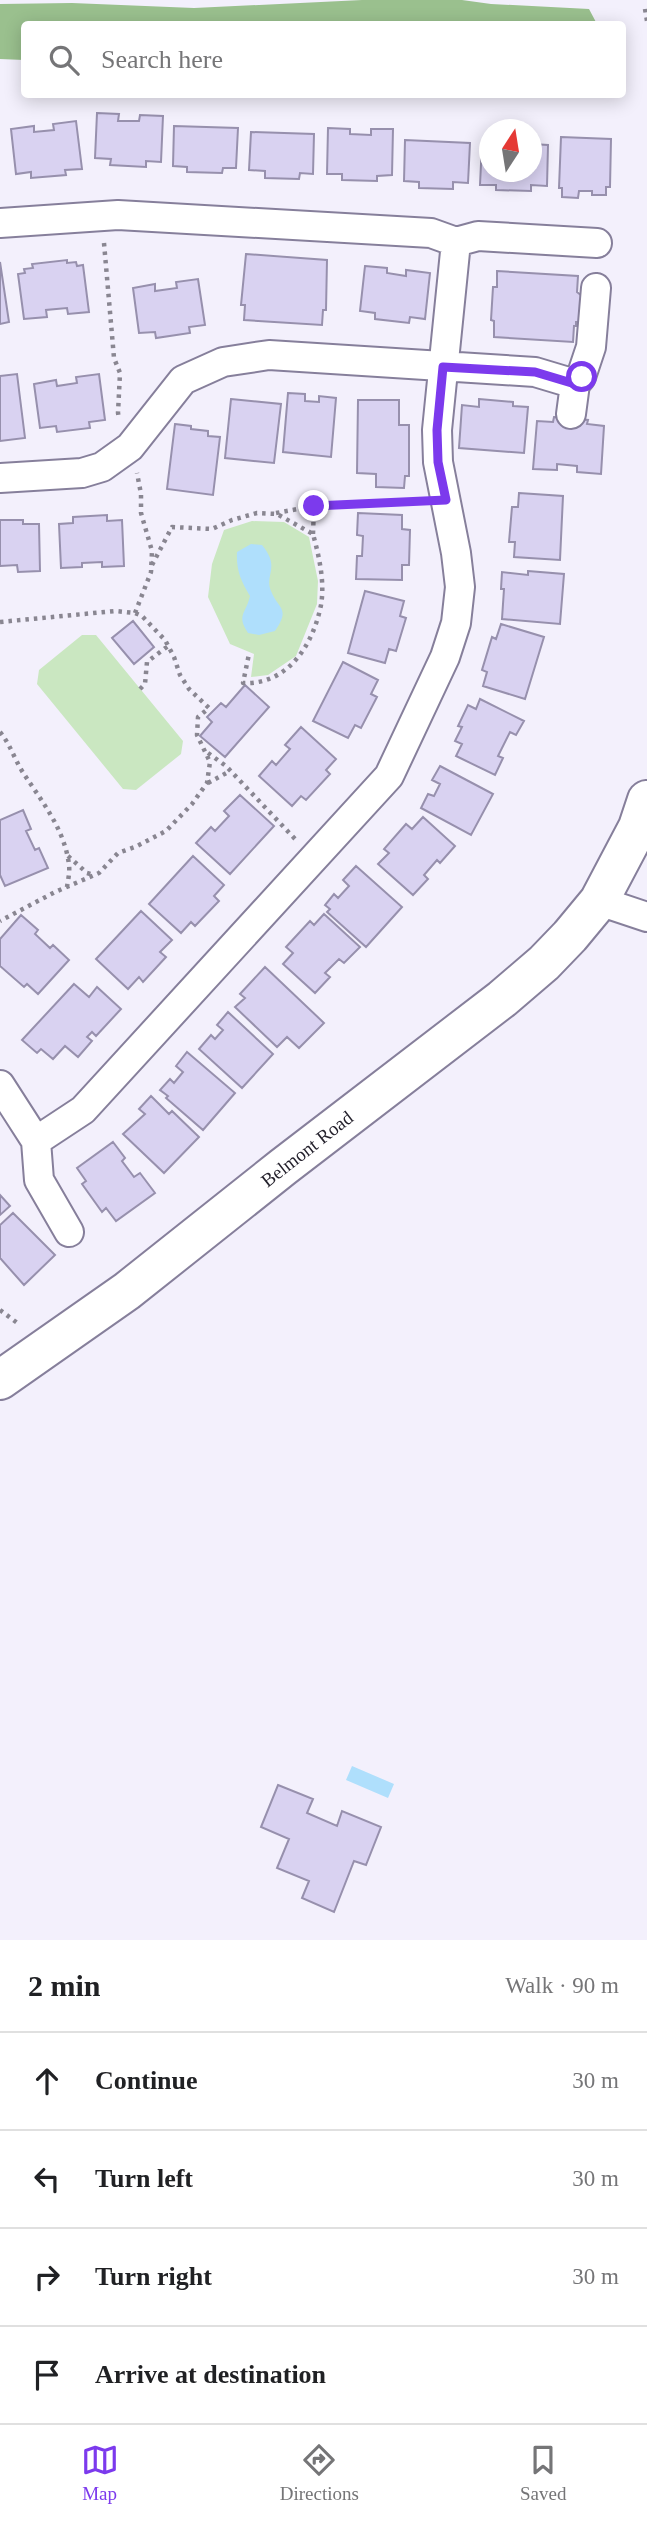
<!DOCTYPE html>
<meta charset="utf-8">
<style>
:root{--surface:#fff;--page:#f6f6f6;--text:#202124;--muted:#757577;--line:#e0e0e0;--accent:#7c3aed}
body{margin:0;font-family:"Times New Roman",serif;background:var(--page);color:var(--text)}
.compass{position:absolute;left:479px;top:119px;width:63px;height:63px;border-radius:50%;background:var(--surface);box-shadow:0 4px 18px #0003;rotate:12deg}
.stop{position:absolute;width:21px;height:21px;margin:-16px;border:5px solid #7c3aed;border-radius:50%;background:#fff}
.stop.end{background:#7c3aed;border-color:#fff;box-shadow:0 2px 7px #0008}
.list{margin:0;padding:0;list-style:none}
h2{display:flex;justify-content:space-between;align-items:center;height:91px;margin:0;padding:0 28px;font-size:30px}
h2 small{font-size:23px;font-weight:400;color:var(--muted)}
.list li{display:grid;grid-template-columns:46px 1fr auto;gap:21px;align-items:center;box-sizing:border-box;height:98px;padding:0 28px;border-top:2px solid var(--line)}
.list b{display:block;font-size:26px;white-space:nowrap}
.list em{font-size:23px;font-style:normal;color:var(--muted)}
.icon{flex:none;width:38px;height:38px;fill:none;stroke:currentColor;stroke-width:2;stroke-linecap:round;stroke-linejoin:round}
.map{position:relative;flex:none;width:647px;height:1940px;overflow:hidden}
.search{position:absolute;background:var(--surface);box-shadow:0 4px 18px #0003;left:21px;right:21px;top:21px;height:77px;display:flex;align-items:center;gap:18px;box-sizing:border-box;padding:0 24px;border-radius:7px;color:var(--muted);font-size:26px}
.sheet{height:483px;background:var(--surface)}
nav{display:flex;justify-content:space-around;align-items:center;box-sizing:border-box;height:98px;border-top:2px solid var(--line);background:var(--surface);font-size:19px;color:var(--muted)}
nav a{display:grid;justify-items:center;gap:4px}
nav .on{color:var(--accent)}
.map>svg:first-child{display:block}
.green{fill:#cae7c1}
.forest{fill:#9ac08e}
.water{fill:#afdffc}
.building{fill:#d9d2f1;stroke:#9790ad;stroke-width:2}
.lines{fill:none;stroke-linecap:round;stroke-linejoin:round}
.minor-casing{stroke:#867f9b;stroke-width:32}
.secondary-casing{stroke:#867f9b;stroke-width:42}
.path{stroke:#898691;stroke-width:4.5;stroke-dasharray:3.5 5;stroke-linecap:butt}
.minor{stroke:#fff;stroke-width:28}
.secondary{stroke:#fff;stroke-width:38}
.route{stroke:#7c3aed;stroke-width:9}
.labels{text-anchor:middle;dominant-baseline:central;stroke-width:5;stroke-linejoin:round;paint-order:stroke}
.street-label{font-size:19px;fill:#24212c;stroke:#fff}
</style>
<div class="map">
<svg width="647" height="1940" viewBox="0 0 647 1940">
<rect width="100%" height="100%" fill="#f3f0fc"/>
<!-- green -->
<path class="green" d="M252,521L284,522L309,537L318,581L317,604L296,656L268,675L251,677L254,654L230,644L208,597L212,564L224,530Z
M82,635H96L183,741L181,754L136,790L123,789L37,684L39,670Z"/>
<!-- forest -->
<path class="forest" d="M362,0H462L491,4L589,9L597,24H24V60L0,59V4L72,3L194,8Z"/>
<!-- water -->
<path class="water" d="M251,544L262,545C281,568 264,574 271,591C278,609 291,608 275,631L259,635L248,633C236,615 246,614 250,596C241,581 236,570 237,552Z
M352,1766L394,1784L388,1798L346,1780Z"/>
<!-- building -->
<path class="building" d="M97,113L119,114L118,121H139L140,115L163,116L161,162L146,161V167L110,165L111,159L95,158Z
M76,121L82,169L65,170L66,175L31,178V172L16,174L11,129L34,126V132L54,130L53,124Z
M174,126L238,128L236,168H223L222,173L187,172V167L173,166Z
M328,128L350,129V134L371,135V129H393L392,175L377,176V181L342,180V174H327Z
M251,132L314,134L313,174L300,173L299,179L265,178V171L249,170Z
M561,137L611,139L610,187H606V195H592V191H579L578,198L562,197V188H559Z
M405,140L470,143L468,183L453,182V189L419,188V182L404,181Z
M482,143L490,144V172H532V144L548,145L547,186L531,185V191L496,190V185H480Z
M246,254L327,260L326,310H323L322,325L244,320L245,305H241Z
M67,260V263L76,262L77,266L83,265L89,312L68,314L67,308L46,310L47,317L24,319L18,274L25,273L24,269L33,268L32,264Z
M0,262L9,322L0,324Z
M365,266L387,268V273L406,276V270L430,273L425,319L410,317L409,323L375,319V313L360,311Z
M497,271L578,276L577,292L582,296L580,322H576V326H574L573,342L494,337V321L491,320L493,287H497Z
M198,279L205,325L189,327L190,333L156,338L155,332L139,333L133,288L155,284V291L177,288L176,282Z
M17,374L25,438L0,441V376Z
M99,374L105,420L89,422L90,428L57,432L56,426L40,428L34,384L56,380L57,386L77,383L76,377Z
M288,393L305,394V401L319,402V396L336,398L331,457L283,452Z
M231,399L281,404L274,463L225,458Z
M479,399L513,402V406L528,407L524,453L459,448L462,405L479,407Z
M358,400H399V425H409V476H405L404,488L376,487V474L357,473Z
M554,417L588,420L587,424L604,426L601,474L577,472V466L557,464V470L533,469L537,421L553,422Z
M175,424L191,426V429L208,431V436L220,437L213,495L167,489Z
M519,493L563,496L560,560L514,557L515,542H509L512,507H518Z
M358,513L402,515V529L410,530L409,565H402V580L356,579L357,556H362L363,536L357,535Z
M107,515V521L122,520L124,566L102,567V562L82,563V567L61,568L59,524L73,523V517Z
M0,520H23V524H39L40,571L18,572L17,565L0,566Z
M528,571L564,574L560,624L502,619L504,589H501L502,572L528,575Z
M365,591L404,601L400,616L406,618L396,651L389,649L385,663L348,653Z
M133,621L154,647L134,664L112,638Z
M501,624L544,637L525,699L483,686L487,672L482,670L492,637L496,639Z
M343,662L378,680L371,694L377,697L361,728L355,725L348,738L313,721Z
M245,685L269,707L225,757L200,736L212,722L207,717L221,703L226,707Z
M480,699L524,721L516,735L510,732L498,756L503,758L495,775L456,756L462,744L455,741L462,727L458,726L468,705L476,709Z
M301,727L336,759L326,770L330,774L306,800L301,796L292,806L259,776L272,761L276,765L290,749L285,745Z
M440,766L493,794L471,835L421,808L428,794L434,796L440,784L432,780Z
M240,795L274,826L230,874L196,843L211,827L215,831L229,816L224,811Z
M23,810L31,829L26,831L35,850L39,848L48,868L5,886L0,875V820Z
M423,817L455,846L440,863L437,860L424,875L428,879L413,895L378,864L389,853L384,849L406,824L412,829Z
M193,856L224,885L214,896L219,901L195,926L191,922L181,933L149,904Z
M356,866L402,907L366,947L327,912L330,909L325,905L334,894L338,898L349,886L343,880Z
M141,911L172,940L160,952L166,957L143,982L139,977L128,989L96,959Z
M324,914L360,947L344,963L339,959L325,973L330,977L315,993L283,964L293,953L286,947L310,921L314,925Z
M21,915L38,930L35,934L50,948L53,945L69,960L38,994L27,984L24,987L0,966V939Z
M265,967L324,1023L299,1048L287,1037L277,1047L235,1007L245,998L240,994Z
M74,984L89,997L97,987L121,1009L96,1036L92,1032L87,1037L92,1041L78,1057L65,1046L53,1059L41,1049L37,1053L22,1040Z
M228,1012L273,1054L242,1088L199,1049L211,1035L215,1039L223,1030L217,1025Z
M187,1052L235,1093L203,1130L166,1098L168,1096L160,1090L170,1079L174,1083L183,1072L176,1066Z
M151,1096L169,1114L172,1111L199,1137L164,1173L123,1134L145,1114L139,1109Z
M113,1142L125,1158L122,1161L134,1177L140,1173L155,1193L116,1221L106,1208L102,1212L82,1184L86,1181L77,1168Z
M0,1195L10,1206L0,1215Z
M13,1213L55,1255L24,1285L0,1258V1225Z
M278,1785L313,1799L307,1813L337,1826L342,1811L381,1827L366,1865L354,1861L334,1912L302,1898L309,1881L277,1868L289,1839L261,1827Z"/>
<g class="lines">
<defs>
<path id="minor" d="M0,223L118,215L431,233L456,242L478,236L597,243
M571,414L575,384L581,377L591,347L596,288
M0,478L82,473L102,467L130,447L183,380L223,362L269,355L535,372L575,384
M599,901L647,917
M0,1085L36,1141L39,1180L69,1232
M36,1141L83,1110L389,776L445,657L456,623L460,587L456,553L438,462L437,430L456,242"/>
<path id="secondary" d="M0,1380L127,1291L283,1167L502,999L544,963L570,936L599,901L638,827L647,800"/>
</defs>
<!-- minor casing -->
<use href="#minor" class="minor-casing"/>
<!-- secondary casing -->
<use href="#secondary" class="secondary-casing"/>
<!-- path -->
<path class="path" d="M645,9L647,21
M104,243L114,358L120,373L118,413L119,418
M276,513L314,506L420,501
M313,534L314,506
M152,565L172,527L212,529L232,520L257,513L277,514L313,534C319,556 325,582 321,605C313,645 288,685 243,683L249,654
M135,613L151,572L152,551L141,513V494L137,473
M0,622L115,611L135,613L142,616L165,640L174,657L180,675L189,689L209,708L198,717L197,735L210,762L207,783L192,804L166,831L135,847L118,853L99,873L55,892L0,921
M140,689L145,684L147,662L168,646
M0,732C10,744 14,758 22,771C40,799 65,829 69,865C70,872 68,880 67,887
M208,753L226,766L296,840
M208,783L230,771
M68,856L87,873L94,875
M0,1310L20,1325"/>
<!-- minor -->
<use href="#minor" class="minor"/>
<!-- secondary -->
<use href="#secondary" class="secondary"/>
</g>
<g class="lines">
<!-- route -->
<path class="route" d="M314,506L446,500L438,462L437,430L443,367L535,372L575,384L582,377"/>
</g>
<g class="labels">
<!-- street labels -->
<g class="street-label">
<text transform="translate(307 1149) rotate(-38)">Belmont Road</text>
</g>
</g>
</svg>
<svg class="compass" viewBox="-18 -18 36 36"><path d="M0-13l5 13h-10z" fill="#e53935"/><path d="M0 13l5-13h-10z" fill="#757577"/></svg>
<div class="stop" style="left:582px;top:377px"></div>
<div class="stop end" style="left:314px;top:506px"></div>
<div class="search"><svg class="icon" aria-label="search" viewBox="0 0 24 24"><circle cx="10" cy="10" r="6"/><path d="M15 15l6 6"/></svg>Search here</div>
</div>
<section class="sheet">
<h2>2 min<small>Walk · 90 m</small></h2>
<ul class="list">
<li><svg class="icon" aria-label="ahead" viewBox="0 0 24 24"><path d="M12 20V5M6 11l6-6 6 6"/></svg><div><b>Continue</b></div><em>30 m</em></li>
<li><svg class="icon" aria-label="left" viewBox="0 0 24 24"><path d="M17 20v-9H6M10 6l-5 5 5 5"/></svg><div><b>Turn left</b></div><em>30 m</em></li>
<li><svg class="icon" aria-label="right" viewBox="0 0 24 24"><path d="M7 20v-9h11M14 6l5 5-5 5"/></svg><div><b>Turn right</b></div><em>30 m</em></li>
<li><svg class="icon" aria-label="arrive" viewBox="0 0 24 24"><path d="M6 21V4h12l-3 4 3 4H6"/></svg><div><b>Arrive at destination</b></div></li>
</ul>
</section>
<nav>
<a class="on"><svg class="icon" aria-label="map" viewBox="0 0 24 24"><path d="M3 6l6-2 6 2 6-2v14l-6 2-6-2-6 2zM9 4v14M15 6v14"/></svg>Map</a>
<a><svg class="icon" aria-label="directions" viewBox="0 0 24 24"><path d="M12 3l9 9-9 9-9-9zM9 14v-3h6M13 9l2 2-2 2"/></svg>Directions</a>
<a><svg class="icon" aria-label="saved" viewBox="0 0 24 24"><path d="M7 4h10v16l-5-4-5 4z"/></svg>Saved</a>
</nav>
